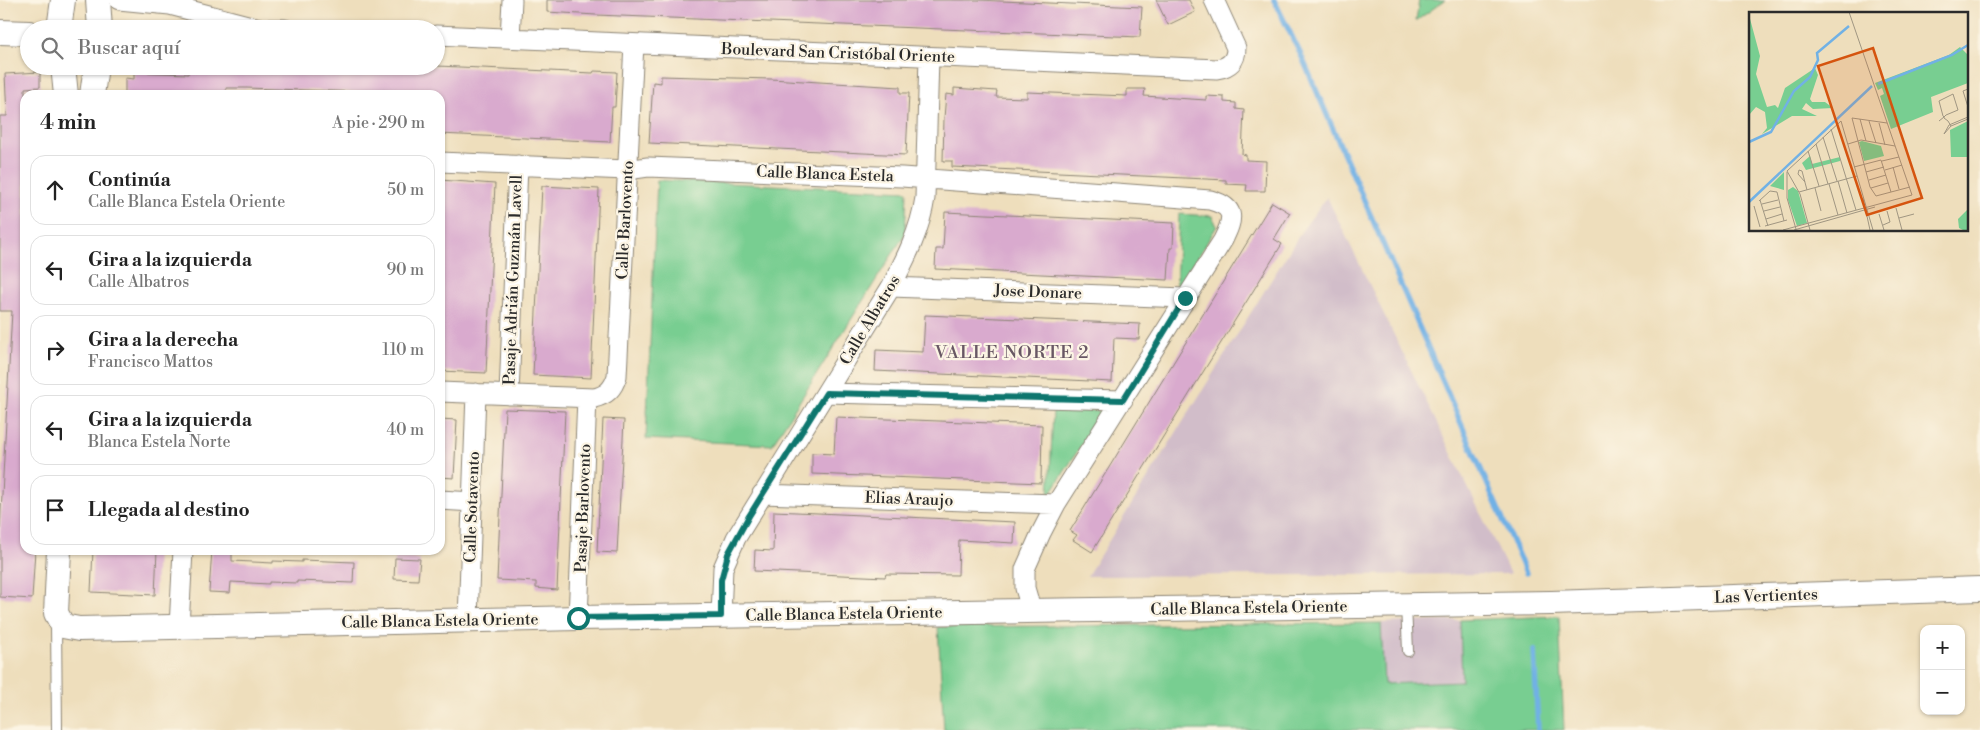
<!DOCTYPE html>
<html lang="es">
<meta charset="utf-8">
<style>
:root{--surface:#fff;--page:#f2f2f2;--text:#222;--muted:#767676;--line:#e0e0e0}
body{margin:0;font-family:"Libre Bodoni",serif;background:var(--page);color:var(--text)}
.controls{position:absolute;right:15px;bottom:15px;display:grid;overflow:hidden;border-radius:10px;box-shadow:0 1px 4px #0004}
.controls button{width:45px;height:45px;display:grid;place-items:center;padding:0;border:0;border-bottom:1px solid var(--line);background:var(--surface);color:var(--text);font:25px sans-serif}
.stop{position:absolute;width:15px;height:15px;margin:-11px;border:4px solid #0f766e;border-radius:50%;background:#fff}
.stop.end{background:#0f766e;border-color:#fff;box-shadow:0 1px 5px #0008}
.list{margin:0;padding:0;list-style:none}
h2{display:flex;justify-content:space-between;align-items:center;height:65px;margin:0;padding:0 20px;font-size:21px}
h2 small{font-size:16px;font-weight:400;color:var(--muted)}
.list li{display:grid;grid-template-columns:32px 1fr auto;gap:15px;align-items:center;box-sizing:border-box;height:70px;margin:0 10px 10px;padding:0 10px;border:1px solid var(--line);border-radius:15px}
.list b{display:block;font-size:19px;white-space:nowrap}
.list p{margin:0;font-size:16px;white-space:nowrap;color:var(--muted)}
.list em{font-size:16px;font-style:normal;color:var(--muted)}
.icon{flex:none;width:28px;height:28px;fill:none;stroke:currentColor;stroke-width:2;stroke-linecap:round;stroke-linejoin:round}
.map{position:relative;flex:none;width:1980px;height:730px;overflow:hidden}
.search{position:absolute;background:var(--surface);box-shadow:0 1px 4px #0004;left:20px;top:20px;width:425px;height:55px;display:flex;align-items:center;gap:12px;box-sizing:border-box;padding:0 18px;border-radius:28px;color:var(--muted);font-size:19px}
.panel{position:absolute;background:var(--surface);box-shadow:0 1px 4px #0004;left:20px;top:90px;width:425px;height:465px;border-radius:15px}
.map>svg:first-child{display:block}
.industrial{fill:#d1bdc9}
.green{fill:#78ce91;stroke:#527c5e}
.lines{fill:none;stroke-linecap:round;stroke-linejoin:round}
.stream{stroke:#71b1e5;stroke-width:5.5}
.building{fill:#d9aace}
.service-casing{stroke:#8c8474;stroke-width:12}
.minor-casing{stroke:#8c8474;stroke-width:21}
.tertiary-casing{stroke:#8c8474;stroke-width:26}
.service{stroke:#fff;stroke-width:10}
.minor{stroke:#fff;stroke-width:19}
.tertiary{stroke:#fff;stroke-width:24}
.route{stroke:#0f766e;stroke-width:6}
.labels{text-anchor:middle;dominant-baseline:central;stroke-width:4.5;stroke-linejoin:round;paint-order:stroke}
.street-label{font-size:16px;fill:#2b2b2b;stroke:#fcf5e5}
.neighbourhood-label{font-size:18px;letter-spacing:1px;fill:#685764;stroke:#fcf5e5}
.inset-river{fill:none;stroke:#71b1e5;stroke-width:2.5}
.inset-road{fill:none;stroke:#a09682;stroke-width:1}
.view{fill:#d5540f;fill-opacity:0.15;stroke:#d5540f;stroke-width:2.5}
.inset-edge{fill:none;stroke:#2b2b2b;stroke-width:2.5}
</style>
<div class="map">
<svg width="1980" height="730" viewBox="0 0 1980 730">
<rect width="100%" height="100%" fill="#fcf5e5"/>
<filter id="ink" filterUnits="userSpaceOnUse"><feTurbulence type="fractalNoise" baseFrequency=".02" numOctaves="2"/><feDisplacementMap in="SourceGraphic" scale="10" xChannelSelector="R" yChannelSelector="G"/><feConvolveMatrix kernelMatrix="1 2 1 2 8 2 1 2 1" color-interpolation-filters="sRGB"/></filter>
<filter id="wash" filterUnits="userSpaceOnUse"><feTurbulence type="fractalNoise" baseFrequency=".0096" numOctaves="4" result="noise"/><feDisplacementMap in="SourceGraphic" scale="20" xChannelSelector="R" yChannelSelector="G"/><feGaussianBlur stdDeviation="1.12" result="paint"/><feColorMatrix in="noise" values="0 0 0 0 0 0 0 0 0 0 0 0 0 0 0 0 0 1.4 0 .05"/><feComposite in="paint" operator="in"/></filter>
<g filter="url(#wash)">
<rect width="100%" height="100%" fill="#eedebc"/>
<!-- industrial -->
<path class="industrial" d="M1327,197L1510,574L1087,576L1303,229Z
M1460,620L1462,681L1383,684L1381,623Z"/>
<!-- green -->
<path class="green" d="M1419,0H1445L1416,21Z
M657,180L907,191L905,234L772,445L646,439Z
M1179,214L1212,216L1217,226L1176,293Z
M1053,411H1103L1049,496Z
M1559,616L1564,730H944L938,627L1381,623L1384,684L1462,681L1460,620Z"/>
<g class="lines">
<!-- stream -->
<path class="stream" d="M1274,0L1301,55L1526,573
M1534,650L1538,730"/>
</g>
<g id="blocks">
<!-- building -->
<path class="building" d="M547,0H978L1142,7L1140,37L596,15L547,12Z
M1156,0H1189L1195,12L1168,25Z
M209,66H437L593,73L594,71L617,72L615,107H612L610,142L440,134V95L246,88H226V95H125V78L134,79V72L188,74L189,69L208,70Z
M40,72V87L25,88V550H35L32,599L0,597V531L12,311H0V116H7L5,74Z
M661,76L771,79L900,87V93H909L906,155L649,143L653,82L661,83Z
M954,88L997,91L996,97L1027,98V92L1127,96V89H1145L1144,96L1206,100V96L1224,97V102L1236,103V109L1244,110L1242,154L1246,155V160L1266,161L1265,191H1246L1247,185L1226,184V180L1206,179L952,167V161H943L944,118L946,94L954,95Z
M440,180L495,184L486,373L440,371Z
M542,186L599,189L591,378L533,375Z
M1272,202L1290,213L1274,239L1282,244L1092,552L1073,540L1077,535L1070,531Z
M945,212L1174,223L1173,248H1170L1168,280L935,269L936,249H943Z
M925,315L1140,324L1139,339L1114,338L1112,382L875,371L876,350L923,352Z
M505,409L565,411L557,590L536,588V582L497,580Z
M836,417L1042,425L1041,483L812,474V453L834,454Z
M440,419L457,420L454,478L440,477Z
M603,419L624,420L617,553L597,552Z
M774,511L1015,522L1014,543L959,540L958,575L886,574L885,577L754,571L755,550L773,551Z
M93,550H157L155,595L91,592Z
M212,550H232V561L273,563V561L302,562V560L354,562L353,583L297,581V583L269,582V584L231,582L230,593L209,592Z
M395,558L420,559L418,580L394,579Z"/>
</g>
</g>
<g filter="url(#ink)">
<use href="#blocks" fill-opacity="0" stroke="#8c8474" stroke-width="1"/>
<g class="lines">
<defs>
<path id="service" d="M1406,605L1408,651
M56,622L57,730"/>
<path id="minor" d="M119,0L170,5L259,28
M248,29H285
M436,35L1217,69C1229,67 1236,61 1236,48L1214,0
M510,38L512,0
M440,162L627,170L648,167L902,177L1210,200C1236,207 1234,218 1223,240L1056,504L1041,533L1025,569V588L1032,612
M891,287L1185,298
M440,392L594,398C607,395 613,389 617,376L634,44
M826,393L1123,400
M509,395L518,165
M762,494L1056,504
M440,500L473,502
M721,616L723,568L736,538L891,287C906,258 920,231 925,198L929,57
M578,618L587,398
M468,620L476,393
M179,627L183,550"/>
<path id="tertiary" d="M98,0L100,29
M59,29L63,0
M0,32L29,33
M63,66L66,95
M92,95L96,66
M59,550L56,613L63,626L79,629L578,618L1551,603L1980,589"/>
</defs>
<!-- service casing -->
<use href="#service" class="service-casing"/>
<!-- minor casing -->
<use href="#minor" class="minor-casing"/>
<!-- tertiary casing -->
<use href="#tertiary" class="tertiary-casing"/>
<!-- service -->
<use href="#service" class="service"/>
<!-- minor -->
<use href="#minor" class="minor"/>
<!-- tertiary -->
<use href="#tertiary" class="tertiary"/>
</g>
</g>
<g class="lines" filter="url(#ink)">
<!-- route -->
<path class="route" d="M578,618L721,616V580L728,554L749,516L826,393L1123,400L1185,298"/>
</g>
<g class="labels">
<!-- street labels -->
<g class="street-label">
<text transform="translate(838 53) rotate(2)">Boulevard San Cristóbal Oriente</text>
<text transform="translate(825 174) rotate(2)">Calle Blanca Estela</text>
<text transform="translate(625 220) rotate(-87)">Calle Barlovento</text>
<text transform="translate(513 280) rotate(-88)">Pasaje Adrián Guzmán Lavell</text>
<text transform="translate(1038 292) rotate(2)">Jose Donare</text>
<text transform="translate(870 320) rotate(-59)">Calle Albatros</text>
<text transform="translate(909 499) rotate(2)">Elias Araujo</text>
<text transform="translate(472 507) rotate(-88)">Calle Sotavento</text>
<text transform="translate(583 508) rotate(-88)">Pasaje Barlovento</text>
<text transform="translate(1766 596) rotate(-2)">Las Vertientes</text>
<text transform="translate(1249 608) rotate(-1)">Calle Blanca Estela Oriente</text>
<text transform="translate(844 614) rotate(-1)">Calle Blanca Estela Oriente</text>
<text transform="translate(440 621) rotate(-1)">Calle Blanca Estela Oriente</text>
</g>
<!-- neighbourhood labels -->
<g class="neighbourhood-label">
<text x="1012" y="352">VALLE NORTE 2</text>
</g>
</g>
<!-- overview -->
<g transform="translate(1749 12)">
<rect width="219" height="219" fill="#eedebc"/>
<path d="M0,3L11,44L7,62L18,95L26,93L29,96L36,76L66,56L69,63L61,87L63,90H76L84,96L64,97L57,91L53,97L68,104H43L13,122L18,116L16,100L7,95L0,103ZM211,35L219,43V71L182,85L184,100L142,117L131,84L135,82L133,76L129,78L126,71L200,43ZM219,109V145H202L201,118ZM113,129L132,134L135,144L115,149L110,130ZM61,144L63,152L91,145V149L57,158L53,151ZM35,160V178L21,174ZM44,175L49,179L58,211L48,214L39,188V178ZM219,197V218H214L210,216L209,207Z" fill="#78ce91"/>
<path class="inset-river" d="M129,72L203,43L219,33M0,130L22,120L45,79L61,65L69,48L68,41L100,14M0,190L123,74"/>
<path class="inset-road" d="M219,77L214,79L219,95M219,105L200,113L195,122L202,114L219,107M111,107L117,129M120,109L127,131M190,109L195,105L197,103L209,98L204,82L190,89L194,104L195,105V106L199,109L202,114M130,111L136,133M138,111L103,106L121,175L127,184L161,175M82,117L107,198M74,125L88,169M67,132L79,172M99,132L112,128L146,134M59,139L70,174M133,149L150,145M105,155L132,148L142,180M144,155L150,177M136,158L153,153M38,159L92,109L124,218M38,159L51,182L61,218M38,160V186L47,217M117,160L135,155M120,168L137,163M89,169L98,201M56,170L49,162L50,158L53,159L58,178M80,172L89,203M66,176L72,199M122,176L139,171M50,180L108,164M114,186L121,218M11,188L19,214M10,189L21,179L28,180L35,209M13,192L29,188M5,194L11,215M147,196L153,218M15,199L31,195M130,202L135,218M150,206L165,202M17,207L33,202M134,213L141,210L138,199M16,214L38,208M34,218L163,183L100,0M45,218L126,195"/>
<path class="view" d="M124,36L173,186L118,203L69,54Z"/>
<rect width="219" height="219" class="inset-edge"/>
</g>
</svg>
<div class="controls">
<button>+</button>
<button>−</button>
</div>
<div class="stop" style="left:578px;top:618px"></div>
<div class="stop end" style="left:1185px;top:298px"></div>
<div class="search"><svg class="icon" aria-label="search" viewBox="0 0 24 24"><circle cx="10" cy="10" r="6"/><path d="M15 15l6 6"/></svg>Buscar aquí</div>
<section class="panel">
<h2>4 min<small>A pie · 290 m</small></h2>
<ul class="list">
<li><svg class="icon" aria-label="ahead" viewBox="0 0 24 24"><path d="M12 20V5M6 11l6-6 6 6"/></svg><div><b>Continúa</b><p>Calle Blanca Estela Oriente</p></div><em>50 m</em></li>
<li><svg class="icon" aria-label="left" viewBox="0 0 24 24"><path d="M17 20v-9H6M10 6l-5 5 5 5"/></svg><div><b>Gira a la izquierda</b><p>Calle Albatros</p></div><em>90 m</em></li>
<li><svg class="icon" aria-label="right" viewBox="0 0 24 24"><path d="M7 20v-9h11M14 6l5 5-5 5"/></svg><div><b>Gira a la derecha</b><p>Francisco Mattos</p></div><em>110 m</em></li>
<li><svg class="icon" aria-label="left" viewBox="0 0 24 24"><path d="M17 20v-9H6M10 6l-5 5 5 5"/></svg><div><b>Gira a la izquierda</b><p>Blanca Estela Norte</p></div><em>40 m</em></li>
<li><svg class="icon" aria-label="arrive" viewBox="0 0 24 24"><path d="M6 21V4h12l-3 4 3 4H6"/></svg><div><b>Llegada al destino</b></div></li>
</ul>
</section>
</div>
